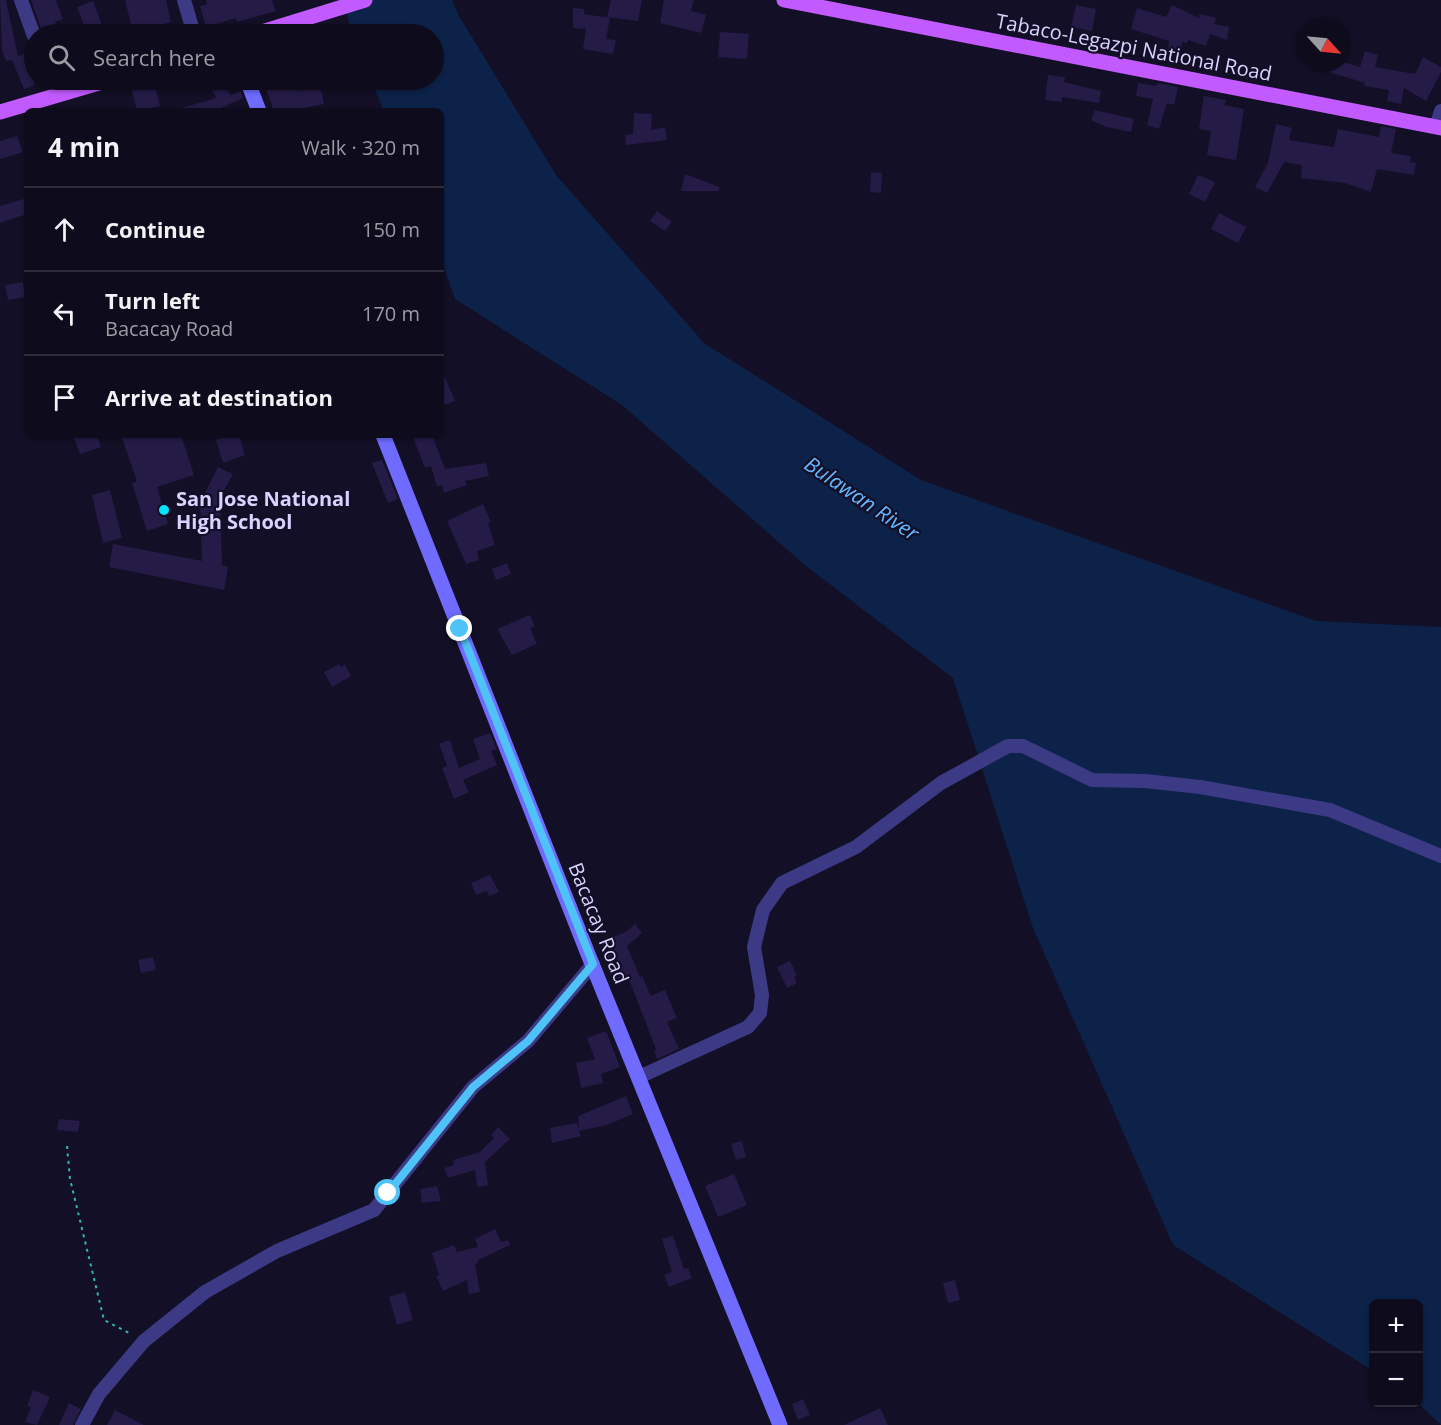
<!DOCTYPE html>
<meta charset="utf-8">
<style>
:root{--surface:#0e0b1c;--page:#1c1929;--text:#f1f3f6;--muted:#9b9ba3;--line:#2e2b3b}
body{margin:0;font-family:"Open Sans",sans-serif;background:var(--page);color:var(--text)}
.controls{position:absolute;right:18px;bottom:18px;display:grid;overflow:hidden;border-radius:9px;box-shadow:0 2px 4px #0004}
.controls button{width:54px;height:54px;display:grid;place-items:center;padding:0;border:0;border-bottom:2px solid var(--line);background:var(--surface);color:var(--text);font:30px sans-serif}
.compass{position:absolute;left:1297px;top:18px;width:54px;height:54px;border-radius:50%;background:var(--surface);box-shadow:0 2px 4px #0004;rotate:117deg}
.stop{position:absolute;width:18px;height:18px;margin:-14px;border:4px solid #4fc3f7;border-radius:50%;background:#fff}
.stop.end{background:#4fc3f7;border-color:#fff;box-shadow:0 2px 6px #0008}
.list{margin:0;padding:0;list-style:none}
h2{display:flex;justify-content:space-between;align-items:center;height:78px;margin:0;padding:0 24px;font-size:26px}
h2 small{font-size:20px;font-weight:400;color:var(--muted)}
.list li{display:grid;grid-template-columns:39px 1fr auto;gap:18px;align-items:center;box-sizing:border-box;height:84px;padding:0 24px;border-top:2px solid var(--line)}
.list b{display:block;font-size:22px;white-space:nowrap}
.list p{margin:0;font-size:20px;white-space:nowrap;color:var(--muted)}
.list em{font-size:20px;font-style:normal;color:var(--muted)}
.icon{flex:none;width:33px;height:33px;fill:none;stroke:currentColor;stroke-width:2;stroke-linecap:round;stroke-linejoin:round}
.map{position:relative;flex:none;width:1441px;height:1425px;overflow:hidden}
.search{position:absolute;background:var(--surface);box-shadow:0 2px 4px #0004;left:24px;top:24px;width:420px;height:66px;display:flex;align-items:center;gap:15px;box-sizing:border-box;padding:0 21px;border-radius:33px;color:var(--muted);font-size:22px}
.panel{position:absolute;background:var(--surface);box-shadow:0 2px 4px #0004;left:24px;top:108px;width:420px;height:330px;border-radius:9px}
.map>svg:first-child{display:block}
.water{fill:#0c2248}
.building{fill:#241b47}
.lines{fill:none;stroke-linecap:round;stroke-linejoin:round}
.path{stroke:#2fb8b0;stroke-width:2;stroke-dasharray:3 4.5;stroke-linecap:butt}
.minor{stroke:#3d3a85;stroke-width:14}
.secondary{stroke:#6f6bff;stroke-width:15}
.primary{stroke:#c25bff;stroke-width:15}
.route{stroke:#4fc3f7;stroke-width:8}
.poi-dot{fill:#00e5ff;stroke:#130f26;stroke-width:2}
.labels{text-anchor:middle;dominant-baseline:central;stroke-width:4.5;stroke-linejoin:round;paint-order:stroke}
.street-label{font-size:20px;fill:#d9d4ff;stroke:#130f26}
.poi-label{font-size:20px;font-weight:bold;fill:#d9d4ff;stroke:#130f26;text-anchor:start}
.water-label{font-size:21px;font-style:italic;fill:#62b6ff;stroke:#130f26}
</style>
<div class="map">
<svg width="1441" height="1425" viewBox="0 0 1441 1425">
<rect width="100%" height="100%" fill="#130f26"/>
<!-- water -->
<path class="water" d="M342,0H452L459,16L556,175L704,343L921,480L1316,621L1441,627V1425L1418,1403V1304H1374L1373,1371L1173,1245L1033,928L953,678L806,566L622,405L455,299L441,259V111H384L371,80H434V34H353Z"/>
<!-- building -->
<path class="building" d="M0,0H6L18,56L34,51V85L24,89L12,60L6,61L2,51Z
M31,0H56L63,19L55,22L61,34H43Z
M125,0H166L171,22L133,32Z
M206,0H272L276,11L237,22L236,18L206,27L200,6L207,4Z
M611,0H642L638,21L607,17Z
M664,0H694L691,11L706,15L701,33L660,23Z
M93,1L102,25L86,31L77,7Z
M1076,5L1096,9L1092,31L1071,27Z
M1172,5L1199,18L1200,14L1216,18L1214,24L1229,27L1227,40L1210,34L1206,46L1188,40L1187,43L1182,42L1181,54L1168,52L1169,41L1131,29L1137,8L1166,17Z
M573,8L584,9V14L610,18L606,39L616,40L613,54L583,49L586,29L573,28Z
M720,32L749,34L747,59L718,57Z
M1365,51L1378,55L1375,67L1415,74L1423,57L1441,67V72L1426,101L1404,88L1401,104L1387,101L1389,90L1364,86L1365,83L1310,66V63H1347L1360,67Z
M1048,75L1065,77L1064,82L1101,91L1099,103L1062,97V102L1045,100Z
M208,80H223L230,95L241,91L243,98L214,111H183L182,108L216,98Z
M263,80H296L298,91L320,86L324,104L291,111H274Z
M154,82L160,106L137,111L131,87Z
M1138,83L1156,86L1157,83L1178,87L1174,105L1167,103L1159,129L1147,125L1153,99L1136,96Z
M1204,96L1226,100L1224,105L1244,109L1236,160L1207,155L1211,131L1199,129Z
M1095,110L1134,119L1131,132L1107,127L1091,120Z
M634,113L652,114L651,130L665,127L667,140L626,145L625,135L633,134Z
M1276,124L1292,128L1289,140L1334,147L1338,129L1379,137L1381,126L1396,129L1391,153L1411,156L1410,162L1416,163L1414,175L1377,169L1371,192L1345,183L1301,178L1302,165L1284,162L1267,193L1255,187L1268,163Z
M17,136L23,152L0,159V141Z
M871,172L882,173L881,193L870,192Z
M685,174L720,187L719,191H681Z
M1198,175L1215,182L1205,202L1189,194Z
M27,198V214L0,223V206Z
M657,211L672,222L665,231L650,221Z
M1219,213L1246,227L1238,243L1211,229Z
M23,282L25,297L8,300L5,285Z
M441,368L455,401L441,406Z
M82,435H97L101,447L80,454L74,438Z
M121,435H181L194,475L157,487L168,524L147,531L132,483L137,481Z
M232,435H239L245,455L223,463L216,440Z
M412,435H432L445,469L486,463L489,476L465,481L467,485L444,493L442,485L437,487L431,466L425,468Z
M382,460L398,499L388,503L372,463Z
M218,467L233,474L220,498L222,565L228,567L224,590L109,567L113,544L202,561L200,503Z
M110,490L122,538L103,543L92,495Z
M483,504L491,522L488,524L495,545L477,551L479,560L466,564L447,521Z
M507,563L511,574L496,580L492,569Z
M530,615L535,626L530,628L537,644L512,655L497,629Z
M339,664L341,667L345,665L351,676L332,687L324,672Z
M490,733L497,749L491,751L497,765L463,780L469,792L454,799L442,768L447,766L439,744L450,740L459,768L480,759L473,739Z
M490,875L499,892L489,896L487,891L476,895L471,883Z
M635,924L642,933L627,946L640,977L642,976L651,996L665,990L677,1018L667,1022L679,1049L657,1059L654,1050L656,1049L628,977L613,983L600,941L624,933Z
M153,957L156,970L141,973L138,960Z
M790,961L797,975L794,977L797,983L787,988L777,967Z
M606,1031L620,1067L601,1074L603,1083L581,1088L576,1063L595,1059L587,1038Z
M626,1096L633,1114L607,1125L579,1131L581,1136L552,1143L550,1128L577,1123L579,1130L578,1116Z
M59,1119L80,1121L78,1132L57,1130Z
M498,1127L510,1139L485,1162L488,1185L477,1187L475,1170L448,1178L444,1168L454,1165L453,1160L480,1152L494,1138L491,1135Z
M742,1141L746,1157L736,1160L731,1144Z
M734,1174L747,1205L718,1217L705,1186Z
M437,1186L441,1201L422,1203L420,1189Z
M495,1229L501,1242L508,1240L510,1245L478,1260V1263L475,1264L480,1292L469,1294L467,1280L443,1291L436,1276L439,1275L432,1253L454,1245L457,1252L478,1247L475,1239Z
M673,1236L684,1269L688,1268L692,1278L669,1287L664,1275L672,1272L662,1239Z
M955,1280L960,1300L948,1303L943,1283Z
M405,1292L413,1320L397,1325L389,1297Z
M33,1390L50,1397L37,1425L25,1422L31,1407L27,1406Z
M803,1399L810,1415L798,1420L792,1404Z
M69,1403L81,1409L73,1425H59Z
M880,1408L888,1425H844Z
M115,1410L144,1425H107Z"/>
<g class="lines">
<!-- path -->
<path class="path" d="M67,1146L70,1179L104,1320L131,1334"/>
<!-- minor -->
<path class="minor" d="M21,0L34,36
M184,0L194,34
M59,80L66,92
M1436,127L1441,111
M639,1077L748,1027L760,1013L762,995L754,947L763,910L782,883L856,847L941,783L1008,746H1023L1092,780L1145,781L1200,787L1330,810L1441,856
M82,1425L99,1394L144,1341L205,1292L277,1251L374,1210L473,1087L528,1041L593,964"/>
<!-- secondary -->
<path class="secondary" d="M247,80L259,111
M383,435L588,954L780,1425"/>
<!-- primary -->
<path class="primary" d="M784,0L1441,128
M255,34L365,0
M0,112L109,80"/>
</g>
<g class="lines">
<!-- route -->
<path class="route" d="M388,1193L473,1087L528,1041L593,964L460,629"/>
</g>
<!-- markers -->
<circle class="poi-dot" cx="164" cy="510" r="6"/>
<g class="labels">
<!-- street labels -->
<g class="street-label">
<text transform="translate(1134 47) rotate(11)">Tabaco-Legazpi National Road</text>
<text transform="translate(599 923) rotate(68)">Bacacay Road</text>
</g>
<!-- poi labels -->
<g class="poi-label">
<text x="176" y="498">San Jose National<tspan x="176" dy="23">High School</tspan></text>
</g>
<!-- water labels -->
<g class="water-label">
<text transform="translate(862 498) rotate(34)">Bulawan River</text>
</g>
</g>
</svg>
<div class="controls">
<button>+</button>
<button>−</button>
</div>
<svg class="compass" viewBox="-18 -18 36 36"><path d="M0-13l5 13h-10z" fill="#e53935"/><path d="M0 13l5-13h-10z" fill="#9b9ba3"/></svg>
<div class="stop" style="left:388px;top:1193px"></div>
<div class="stop end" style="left:460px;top:629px"></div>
<div class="search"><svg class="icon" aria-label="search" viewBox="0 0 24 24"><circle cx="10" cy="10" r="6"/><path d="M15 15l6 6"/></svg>Search here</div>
<section class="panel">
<h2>4 min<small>Walk · 320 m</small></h2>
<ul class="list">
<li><svg class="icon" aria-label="ahead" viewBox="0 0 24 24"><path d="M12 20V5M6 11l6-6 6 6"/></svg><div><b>Continue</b></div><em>150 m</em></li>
<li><svg class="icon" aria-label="left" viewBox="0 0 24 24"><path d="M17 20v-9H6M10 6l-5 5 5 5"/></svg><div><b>Turn left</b><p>Bacacay Road</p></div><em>170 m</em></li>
<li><svg class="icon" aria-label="arrive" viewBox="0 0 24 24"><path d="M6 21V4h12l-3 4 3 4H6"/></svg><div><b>Arrive at destination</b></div></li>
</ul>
</section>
</div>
